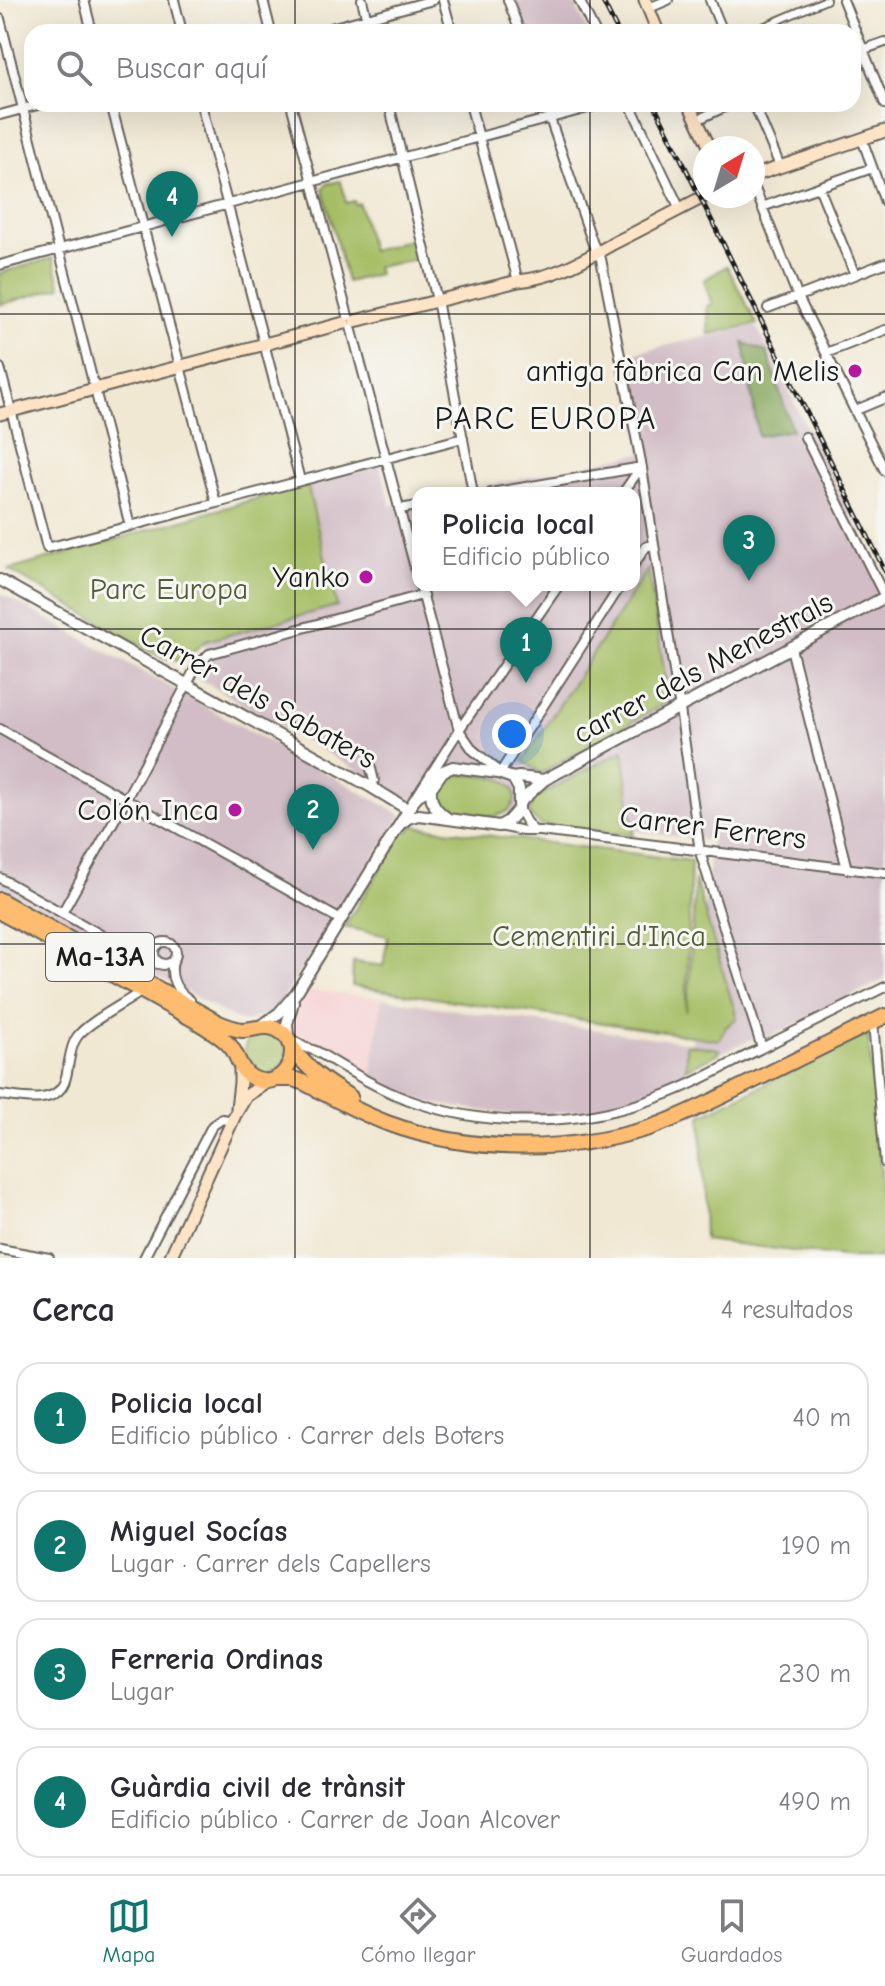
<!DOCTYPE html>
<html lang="es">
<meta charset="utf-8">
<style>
:root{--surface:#fff;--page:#f2f2f3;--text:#2b2b33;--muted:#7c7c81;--line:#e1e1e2;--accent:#0f766e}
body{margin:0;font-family:"Comic Neue",sans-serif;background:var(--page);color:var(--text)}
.compass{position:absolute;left:693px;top:136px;width:72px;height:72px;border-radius:50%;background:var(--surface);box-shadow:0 8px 32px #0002;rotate:38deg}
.you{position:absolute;left:512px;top:734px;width:28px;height:28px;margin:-20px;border:6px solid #fff;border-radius:50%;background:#1a73e8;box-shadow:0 0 0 12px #1a73e833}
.badge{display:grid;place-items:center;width:52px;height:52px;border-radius:50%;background:var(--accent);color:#fff;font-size:26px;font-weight:700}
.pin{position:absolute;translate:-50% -66px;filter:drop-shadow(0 2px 4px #0008)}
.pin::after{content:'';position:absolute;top:42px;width:28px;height:24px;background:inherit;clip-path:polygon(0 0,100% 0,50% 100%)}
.popup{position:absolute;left:412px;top:487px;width:228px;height:104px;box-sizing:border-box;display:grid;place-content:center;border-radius:16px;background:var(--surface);filter:drop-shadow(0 2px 6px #0005);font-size:26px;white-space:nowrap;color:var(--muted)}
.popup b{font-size:30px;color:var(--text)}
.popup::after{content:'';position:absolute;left:50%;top:100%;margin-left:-16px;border:16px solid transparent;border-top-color:var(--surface)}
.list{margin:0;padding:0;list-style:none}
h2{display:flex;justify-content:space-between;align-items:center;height:104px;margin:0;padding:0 32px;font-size:34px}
h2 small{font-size:26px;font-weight:400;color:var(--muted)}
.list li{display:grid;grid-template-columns:52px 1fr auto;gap:24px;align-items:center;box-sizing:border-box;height:112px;margin:0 16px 16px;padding:0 16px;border:2px solid var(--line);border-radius:24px}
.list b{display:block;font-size:30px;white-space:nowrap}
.list p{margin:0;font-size:26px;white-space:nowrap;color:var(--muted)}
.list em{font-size:26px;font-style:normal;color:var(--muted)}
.icon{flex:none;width:44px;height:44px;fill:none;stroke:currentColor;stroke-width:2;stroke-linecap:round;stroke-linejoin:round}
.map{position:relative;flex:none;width:885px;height:1258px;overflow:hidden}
.search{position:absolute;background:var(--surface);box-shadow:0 8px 32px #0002;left:24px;right:24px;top:24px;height:88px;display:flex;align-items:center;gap:20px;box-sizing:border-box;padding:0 28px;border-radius:24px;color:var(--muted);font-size:30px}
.sheet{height:616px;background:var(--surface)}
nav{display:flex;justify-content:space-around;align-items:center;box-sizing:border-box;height:112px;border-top:2px solid var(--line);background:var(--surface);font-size:22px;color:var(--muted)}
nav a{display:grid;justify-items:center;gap:4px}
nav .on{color:var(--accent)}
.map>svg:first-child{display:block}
.built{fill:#f7cfd1}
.industrial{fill:#d2bdc6}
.green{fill:#a5bd63;stroke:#606c40;stroke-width:2}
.forest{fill:#84a459;stroke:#50603a;stroke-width:2}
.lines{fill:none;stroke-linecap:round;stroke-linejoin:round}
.pedestrian-casing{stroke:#67635c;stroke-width:10}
.minor-casing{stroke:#67635c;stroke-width:12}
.tertiary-casing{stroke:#67635c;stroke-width:14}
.secondary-casing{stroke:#67635c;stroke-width:15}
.trunk-casing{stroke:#67635c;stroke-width:18}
.pedestrian{stroke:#fff;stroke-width:6}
.minor{stroke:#fff;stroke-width:8}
.tertiary{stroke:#fff;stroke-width:10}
.secondary{stroke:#fee4c6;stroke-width:11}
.trunk{stroke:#fdbc70;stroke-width:14}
.rail-casing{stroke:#1c1c1c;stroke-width:5}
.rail{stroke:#f6f6f2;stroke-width:2;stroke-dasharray:6;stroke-linecap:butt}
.grid{fill:none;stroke:#1c1c1c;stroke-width:2;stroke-opacity:0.55}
.poi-dot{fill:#b5179e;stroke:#f6f6f2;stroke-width:3}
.labels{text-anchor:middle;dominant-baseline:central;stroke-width:6;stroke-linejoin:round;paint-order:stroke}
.shield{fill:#f6f6f2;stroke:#5d5d5c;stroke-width:2}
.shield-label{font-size:28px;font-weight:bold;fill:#1c1c1c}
.poi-label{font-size:30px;fill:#1c1c1c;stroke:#f6f6f2;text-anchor:end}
.park-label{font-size:30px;fill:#535c38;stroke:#f6f6f2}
.street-label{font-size:30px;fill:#1c1c1c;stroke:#f6f6f2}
.neighbourhood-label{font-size:32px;letter-spacing:2px;fill:#1c1c1c;stroke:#f6f6f2}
</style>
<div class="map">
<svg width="885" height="1258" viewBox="0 0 885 1258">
<rect width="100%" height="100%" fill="#f6f6f2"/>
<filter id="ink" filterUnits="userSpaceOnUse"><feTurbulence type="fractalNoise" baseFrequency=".0125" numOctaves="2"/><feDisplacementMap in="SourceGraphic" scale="16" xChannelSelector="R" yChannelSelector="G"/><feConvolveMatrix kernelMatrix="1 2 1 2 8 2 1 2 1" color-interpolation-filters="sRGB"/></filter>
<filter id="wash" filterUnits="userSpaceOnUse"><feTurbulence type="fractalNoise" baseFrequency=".006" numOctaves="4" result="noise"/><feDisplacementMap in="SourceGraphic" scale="32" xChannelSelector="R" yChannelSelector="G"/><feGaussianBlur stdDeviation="1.8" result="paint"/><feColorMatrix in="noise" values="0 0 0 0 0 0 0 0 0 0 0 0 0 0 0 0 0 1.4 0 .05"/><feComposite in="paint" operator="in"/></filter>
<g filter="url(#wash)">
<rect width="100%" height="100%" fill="#f1e8d3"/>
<!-- built -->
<path class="built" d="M305,990L382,998L371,1076L290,1032L296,1005Z"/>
<!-- industrial -->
<path class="industrial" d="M514,0H573L588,32H525Z
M756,326L885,583V979L769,1037L763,1034L686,1069L685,1079L647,1094L599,1108L550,1114H509L442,1105L419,1099L371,1076L382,998L473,1013L692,1043L711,841L404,798L198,678L206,641L336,606L318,522L307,484L380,465L391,506L418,500V585H634V493H452L642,453L624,355Z
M0,593L402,815L299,972L278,1008L272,1012L247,1022L235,1019L0,888Z"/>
<!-- green -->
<path class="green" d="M341,181L346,203L354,201L355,204L359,203L371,251L414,238L419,259L376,267L378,274L347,282L323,189L326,184Z
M53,258L61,287L0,305V273Z
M727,266L757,324L709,334L707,306L712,305L704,280Z
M307,484L337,606L206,641L181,661L164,659L9,570Z
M648,569L669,701L541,773L523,761Z
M623,750L634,835L541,825L529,815L533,799Z
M456,774C468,775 496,775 506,782C526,795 510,819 487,816C476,815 460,816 450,811C430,800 437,780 456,774Z
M414,826L691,861L686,1011L689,991L695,880L737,1018L726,1027L719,1040L352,986L353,962L383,966L388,936L344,927L404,831H409Z
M244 1053a21 21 0 1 1 42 0a21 21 0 1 1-42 0Z
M868,1034L885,1215V1248L879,1258H851L704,1240L701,1115Z
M686,1044L719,1049V1053L686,1069Z"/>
<!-- forest -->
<path class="forest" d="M744,343L767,352L792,430L758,436Z"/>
</g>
<g filter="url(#ink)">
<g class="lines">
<defs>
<path id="pedestrian" d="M751,32L826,0"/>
<path id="minor" d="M84,0L92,32
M174,0L182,32
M263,0L271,32
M362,0L370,32
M443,0L452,32
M508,0L520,32
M579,0L595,32
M710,0L723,32
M843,0L885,104
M649,8L668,0
M0,19L130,526
M316,32L433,0
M853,53L885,42
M111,104L216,503
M201,104L300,480
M291,104L348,316
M389,104L437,300L473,493
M470,104L518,281
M545,104L593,244L601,259L641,462L680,709L700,852L762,1048
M630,104L680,209
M754,104L780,166
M0,115L41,104
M697,120L731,104
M862,139L885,202
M753,184L798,297L885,471
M819,187L855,275
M762,207L872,168
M0,265L603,104
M768,308L885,263
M351,327L418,579
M826,353L885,330
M0,368L47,548L463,438
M856,410L885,398
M805,437L885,597
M491,493L642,467
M623,493L641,467
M399,509L418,506
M634,564L646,547L653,544
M420,585L459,730L473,750L494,767L498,773
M791,648L847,869
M0,729L341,920
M370,765L374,781L371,787
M500,773L621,585
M417,796L459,730L559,585
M519,809L526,822L534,831
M499,826L524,831H540L885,873
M0,878L149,962L163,965
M62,913L126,799L195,669L209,654L422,595
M154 953a11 11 0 1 1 22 0a11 11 0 1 1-22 0Z
M173,961C169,977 176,991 190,1000
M873,1022L885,1163
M292,1040L304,1047L316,1051C345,1068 374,1087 406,1099C490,1130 584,1127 667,1094C699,1082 729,1064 760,1049C801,1028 843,1008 885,987
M0,1095C19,1097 52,1106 63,1085C66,1080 67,1073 68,1067C70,1057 71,1045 77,1037C86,1023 126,1003 142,991
M0,1249L49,1258
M144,1258L212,1126L222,1119L233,1121"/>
<path id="tertiary" d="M0,580L371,787L409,810
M520,802L544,780L885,597
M447,818C436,810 430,803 431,788L443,771L453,767L498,773L513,778L519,777L544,780
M402,823L408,818L419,815L499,826L508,821L519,809V789L513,778
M261,1026L279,1013L296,993L417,796L431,788
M288,1038L287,1024L293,1002"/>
<path id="secondary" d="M645,0L658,32
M689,104L710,148
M753,176L885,131
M355,321L518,281C554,278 585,259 616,242C646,227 676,211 705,196
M0,414L344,323
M237,1108L240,1083V1065
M170,1258L235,1115L246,1096L270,1080"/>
<path id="trunk" d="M0,900L219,1023C226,1026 234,1029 242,1030C255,1030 266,1023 278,1030C310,1047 281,1096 251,1077C240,1071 238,1056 231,1047C222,1036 208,1029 196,1021L0,912
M292,1047C307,1070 327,1083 350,1097
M275,1079H293L305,1083C331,1097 358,1112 387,1123C469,1153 565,1154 649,1128C682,1117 712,1101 743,1086C790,1063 838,1039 885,1016"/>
</defs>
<!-- pedestrian casing -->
<use href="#pedestrian" class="pedestrian-casing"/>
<!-- minor casing -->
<use href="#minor" class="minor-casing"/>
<!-- tertiary casing -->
<use href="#tertiary" class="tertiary-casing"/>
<!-- secondary casing -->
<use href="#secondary" class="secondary-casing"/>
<!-- trunk casing -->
<use href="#trunk" class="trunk-casing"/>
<!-- pedestrian -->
<use href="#pedestrian" class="pedestrian"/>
<!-- minor -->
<use href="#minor" class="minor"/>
<!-- tertiary -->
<use href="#tertiary" class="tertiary"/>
<!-- secondary -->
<use href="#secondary" class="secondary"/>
<!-- trunk -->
<use href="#trunk" class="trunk"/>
<defs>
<path id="rail" d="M602,0L618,32
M654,104L885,571"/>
</defs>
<!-- rail casing -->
<use href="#rail" class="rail-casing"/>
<!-- rail -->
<use href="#rail" class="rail"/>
</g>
</g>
<!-- grid -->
<path class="grid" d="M295,0V32M590,0V32M295,104V1258M590,104V1258M0,314H885M0,629H885M0,944H885"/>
<!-- markers -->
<g class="poi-dot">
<circle cx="855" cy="371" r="8"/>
<circle cx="366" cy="577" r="8"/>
<circle cx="235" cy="810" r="8"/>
</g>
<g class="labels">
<!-- shield labels -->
<rect class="shield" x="46" y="933" width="108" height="48" rx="6"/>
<g class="shield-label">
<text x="100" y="957">Ma-13A</text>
</g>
<!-- poi labels -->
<g class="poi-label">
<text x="839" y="371">antiga fàbrica Can Melis</text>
<text x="350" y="577">Yanko</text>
<text x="219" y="810">Colón Inca</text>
</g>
<!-- park labels -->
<g class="park-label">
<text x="169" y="589">Parc Europa</text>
<text x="599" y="936">Cementiri d'Inca</text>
</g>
<!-- street labels -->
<g class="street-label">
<text transform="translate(703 668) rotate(-28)">carrer dels Menestrals</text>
<text transform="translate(258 697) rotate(29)">Carrer dels Sabaters</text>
<text transform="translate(713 828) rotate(7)">Carrer Ferrers</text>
</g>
<!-- neighbourhood labels -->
<g class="neighbourhood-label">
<text x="546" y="418">PARC EUROPA</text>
</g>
</g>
</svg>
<svg class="compass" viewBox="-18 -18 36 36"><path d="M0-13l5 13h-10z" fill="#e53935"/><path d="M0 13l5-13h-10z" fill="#7c7c81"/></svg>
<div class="you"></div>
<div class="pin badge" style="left:526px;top:683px">1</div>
<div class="popup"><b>Policia local</b>Edificio público</div>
<div class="pin badge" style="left:313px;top:850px">2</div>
<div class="pin badge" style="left:749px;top:581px">3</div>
<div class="pin badge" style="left:172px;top:237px">4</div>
<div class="search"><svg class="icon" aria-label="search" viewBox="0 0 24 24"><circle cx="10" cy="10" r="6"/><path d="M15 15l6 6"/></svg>Buscar aquí</div>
</div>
<section class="sheet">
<h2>Cerca<small>4 resultados</small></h2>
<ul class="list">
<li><span class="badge">1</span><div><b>Policia local</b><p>Edificio público · Carrer dels Boters</p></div><em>40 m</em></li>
<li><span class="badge">2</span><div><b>Miguel Socías</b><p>Lugar · Carrer dels Capellers</p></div><em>190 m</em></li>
<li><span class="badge">3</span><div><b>Ferreria Ordinas</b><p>Lugar</p></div><em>230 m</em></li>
<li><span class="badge">4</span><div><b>Guàrdia civil de trànsit</b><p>Edificio público · Carrer de Joan Alcover</p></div><em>490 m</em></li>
</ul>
</section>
<nav>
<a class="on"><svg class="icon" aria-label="map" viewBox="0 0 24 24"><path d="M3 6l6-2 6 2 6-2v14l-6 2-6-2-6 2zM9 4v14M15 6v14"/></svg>Mapa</a>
<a><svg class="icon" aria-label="directions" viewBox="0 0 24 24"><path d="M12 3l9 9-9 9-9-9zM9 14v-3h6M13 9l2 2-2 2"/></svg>Cómo llegar</a>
<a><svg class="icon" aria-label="saved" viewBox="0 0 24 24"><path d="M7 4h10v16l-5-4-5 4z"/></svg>Guardados</a>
</nav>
